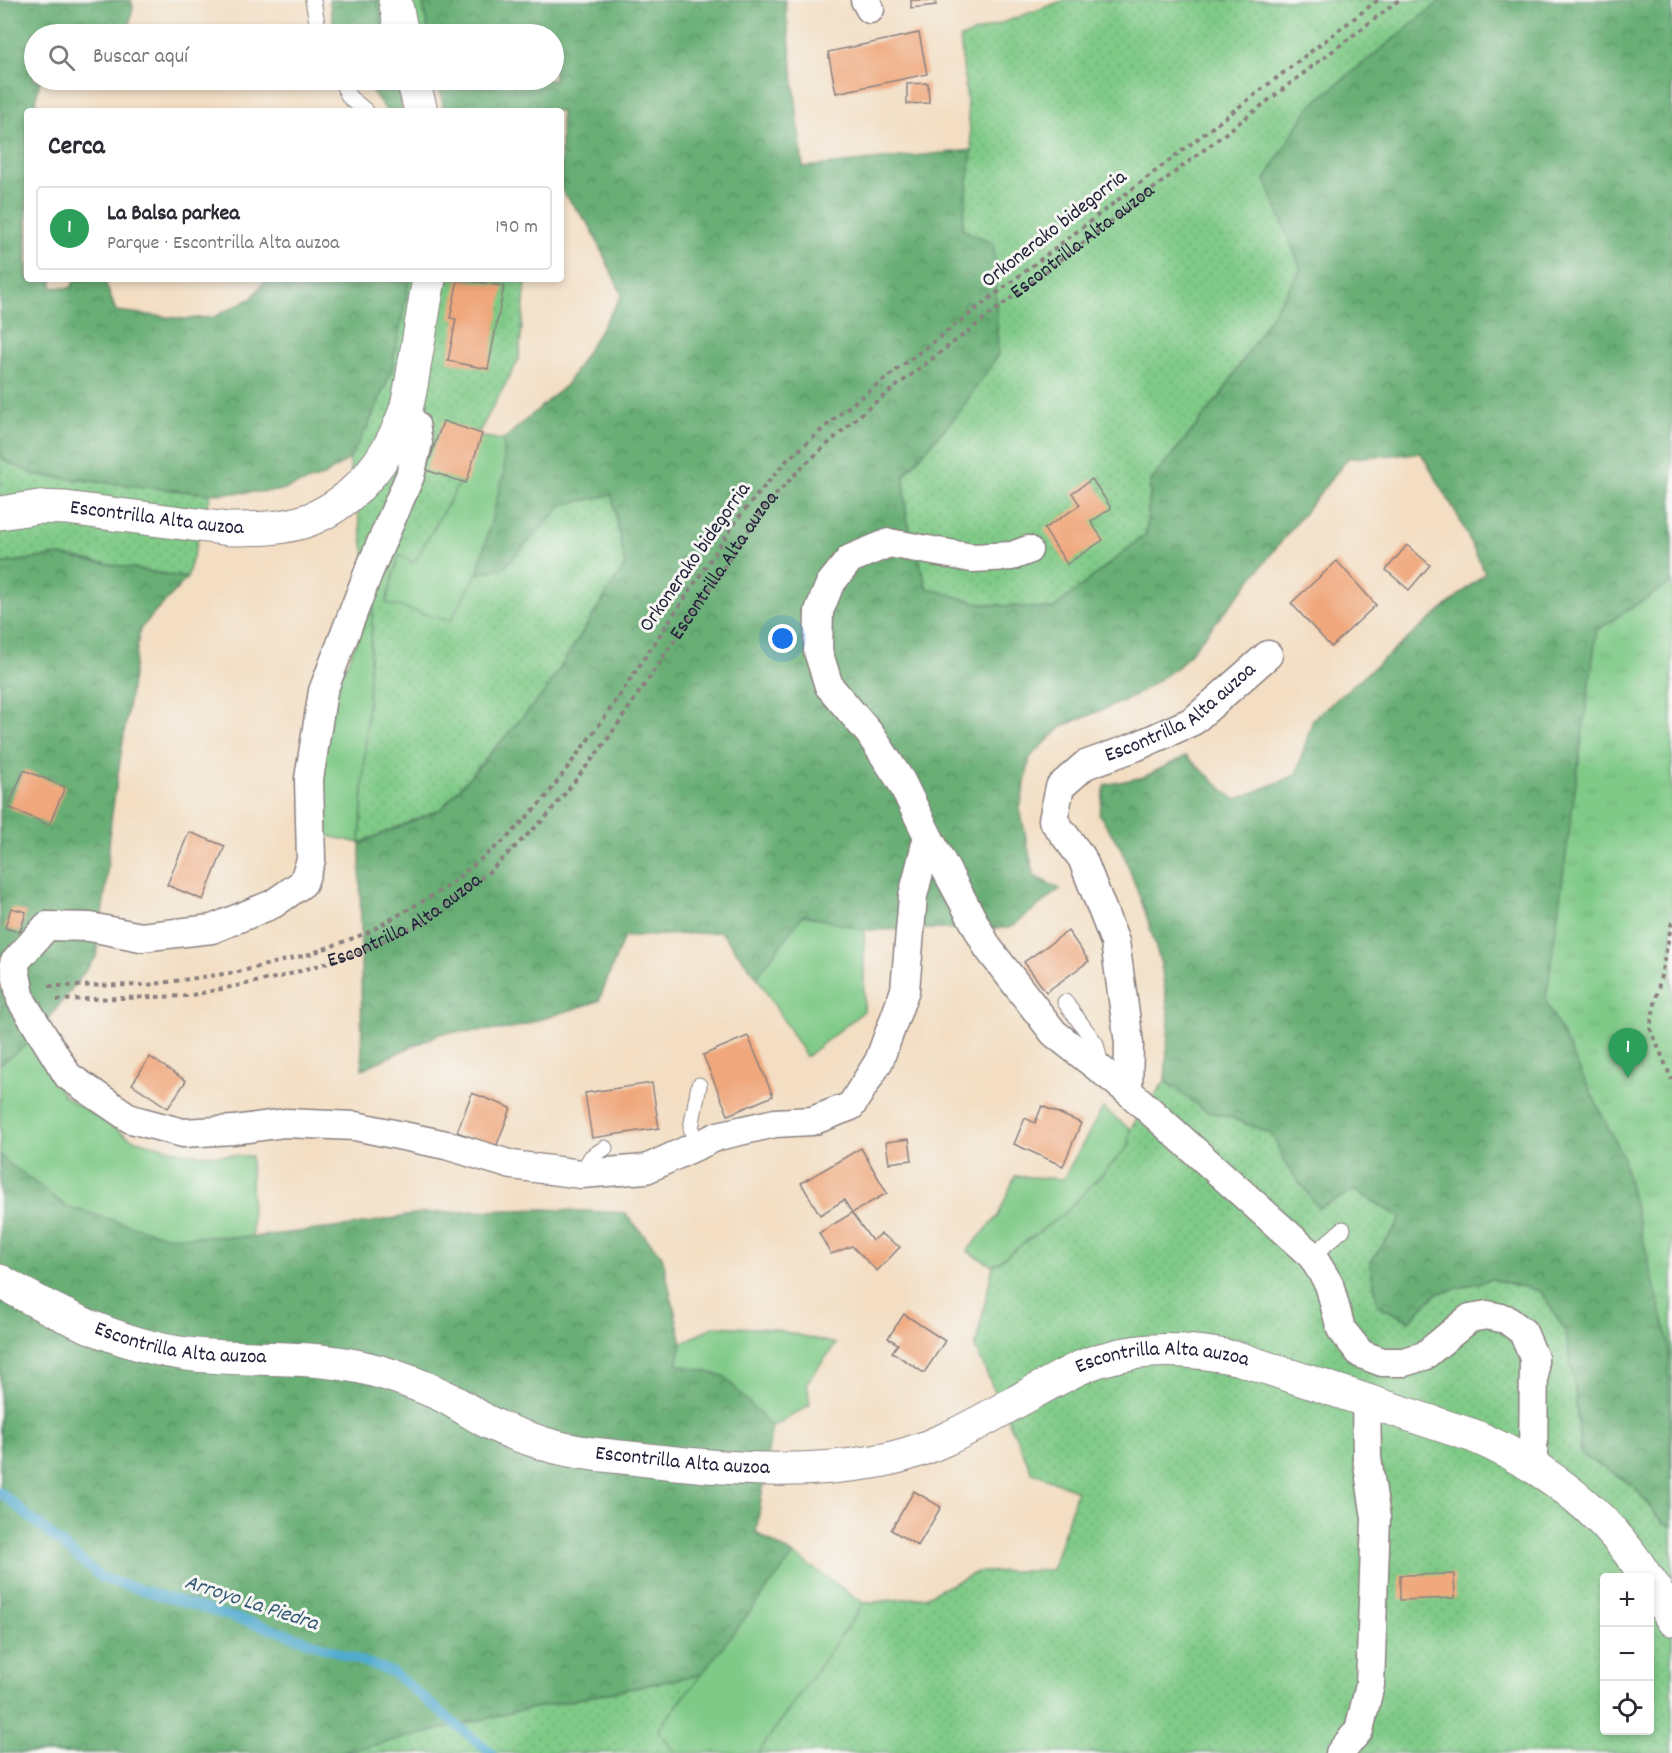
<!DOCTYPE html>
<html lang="es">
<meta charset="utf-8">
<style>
:root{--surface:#fff;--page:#f2f2f3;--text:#2b2b33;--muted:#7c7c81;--line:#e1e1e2;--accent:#db2777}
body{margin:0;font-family:Dekko,sans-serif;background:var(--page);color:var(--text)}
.controls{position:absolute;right:18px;bottom:18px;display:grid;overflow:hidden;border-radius:6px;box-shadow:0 3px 9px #0003}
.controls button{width:54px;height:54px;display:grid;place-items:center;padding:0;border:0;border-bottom:2px solid var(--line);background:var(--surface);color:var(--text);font:30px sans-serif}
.you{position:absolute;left:783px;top:639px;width:21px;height:21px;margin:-15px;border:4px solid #fff;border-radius:50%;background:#1a73e8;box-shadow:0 0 0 9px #1a73e833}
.badge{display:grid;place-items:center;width:39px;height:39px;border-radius:50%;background:var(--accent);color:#fff;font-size:20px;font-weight:700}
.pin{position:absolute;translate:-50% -50px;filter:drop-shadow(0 2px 3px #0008)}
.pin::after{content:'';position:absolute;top:32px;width:21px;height:18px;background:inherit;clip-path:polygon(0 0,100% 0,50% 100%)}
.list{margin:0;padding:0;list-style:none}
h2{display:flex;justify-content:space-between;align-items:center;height:78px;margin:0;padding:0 24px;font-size:26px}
h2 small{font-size:20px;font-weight:400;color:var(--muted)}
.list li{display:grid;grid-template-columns:39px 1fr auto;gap:18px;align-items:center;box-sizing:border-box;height:84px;margin:0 12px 12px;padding:0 12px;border:2px solid var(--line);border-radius:6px}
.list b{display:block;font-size:22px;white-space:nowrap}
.list p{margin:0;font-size:20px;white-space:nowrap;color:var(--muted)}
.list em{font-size:20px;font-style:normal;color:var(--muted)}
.icon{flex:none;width:33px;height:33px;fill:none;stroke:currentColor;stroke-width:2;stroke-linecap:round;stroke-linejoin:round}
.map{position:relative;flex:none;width:1672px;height:1753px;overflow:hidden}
.search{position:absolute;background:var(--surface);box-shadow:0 3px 9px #0003;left:24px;top:24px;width:540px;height:66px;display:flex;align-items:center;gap:15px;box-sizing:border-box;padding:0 21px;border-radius:33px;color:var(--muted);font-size:22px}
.panel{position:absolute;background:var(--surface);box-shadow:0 3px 9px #0003;left:24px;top:108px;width:540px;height:174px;border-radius:6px}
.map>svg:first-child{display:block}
.grass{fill:url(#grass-dots);stroke:#507661;stroke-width:1.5;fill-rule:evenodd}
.forest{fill:url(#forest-crowns);stroke:#446858;stroke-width:1.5}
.park{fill:url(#park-tufts);stroke:#507661;stroke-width:1.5}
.garden{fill:#7fca87;stroke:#507661;stroke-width:1.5}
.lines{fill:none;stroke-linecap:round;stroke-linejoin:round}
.stream{stroke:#51abcf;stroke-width:10}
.building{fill:#f0a77b}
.lane-casing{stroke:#8a807f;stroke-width:17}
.street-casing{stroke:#8a807f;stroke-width:31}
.secondary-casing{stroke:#8a807f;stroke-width:35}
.path{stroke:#8a807f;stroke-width:4;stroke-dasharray:4.5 4.5;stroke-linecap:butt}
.lane{stroke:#fff;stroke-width:15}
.street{stroke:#fff;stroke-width:28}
.secondary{stroke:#fff;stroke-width:33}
.labels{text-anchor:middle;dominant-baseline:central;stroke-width:6;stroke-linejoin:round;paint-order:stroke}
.street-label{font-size:21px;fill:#22223b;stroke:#f6f6f2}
.water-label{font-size:22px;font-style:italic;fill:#355976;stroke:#f6f6f2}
</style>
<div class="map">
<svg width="1672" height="1753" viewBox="0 0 1672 1753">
<defs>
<pattern id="grass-dots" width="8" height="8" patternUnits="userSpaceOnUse" patternTransform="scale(1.5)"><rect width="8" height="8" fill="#7fca87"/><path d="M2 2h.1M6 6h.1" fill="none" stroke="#6dad75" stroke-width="1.8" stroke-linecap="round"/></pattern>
<pattern id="forest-crowns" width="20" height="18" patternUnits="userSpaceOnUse" patternTransform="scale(1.5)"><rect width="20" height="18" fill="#67ae74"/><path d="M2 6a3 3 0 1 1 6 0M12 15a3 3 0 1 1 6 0" fill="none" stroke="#548d60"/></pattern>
<pattern id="park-tufts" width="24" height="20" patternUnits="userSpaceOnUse" patternTransform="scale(1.5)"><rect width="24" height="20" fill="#7fca87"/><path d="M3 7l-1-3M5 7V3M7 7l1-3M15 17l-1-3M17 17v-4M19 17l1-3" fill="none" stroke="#6dad75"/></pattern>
</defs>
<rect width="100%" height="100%" fill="#f6f6f2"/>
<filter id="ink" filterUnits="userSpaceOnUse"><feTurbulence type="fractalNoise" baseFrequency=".0167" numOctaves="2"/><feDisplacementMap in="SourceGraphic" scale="12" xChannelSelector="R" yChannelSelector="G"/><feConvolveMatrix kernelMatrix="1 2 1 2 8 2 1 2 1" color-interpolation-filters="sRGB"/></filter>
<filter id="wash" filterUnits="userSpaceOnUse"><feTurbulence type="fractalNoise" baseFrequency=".008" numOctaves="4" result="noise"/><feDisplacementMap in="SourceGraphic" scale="24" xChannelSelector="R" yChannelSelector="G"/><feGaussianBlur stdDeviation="1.35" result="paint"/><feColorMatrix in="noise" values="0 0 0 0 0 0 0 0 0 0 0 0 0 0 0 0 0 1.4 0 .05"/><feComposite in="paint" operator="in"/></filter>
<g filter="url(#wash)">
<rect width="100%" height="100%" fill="#f3dec3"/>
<!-- grass -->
<path class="grass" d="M377,0H422L429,34H385Z
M1065,0H1442L1309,107L1266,179L1301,269L1221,395L1151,481L1146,534L1053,609L982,604L927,588L906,515L904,475L960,411L962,229L972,150L960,38Z
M409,279H526L519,359L477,436L459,484L414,563L399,555L450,621L477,574L504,567L564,503L613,495L625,565L544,693L441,809L360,843L373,604L349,459L368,426L391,372Z
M0,452L4,460L35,475L211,494L187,578L58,555L0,564Z
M1165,1081L1204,1110L1232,1118L1272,1134L1287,1166L1354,1190L1402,1218L1370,1263L1378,1305L1409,1321L1436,1294L1492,1279L1540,1291L1565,1330L1574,1380L1581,1454L1633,1485L1663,1524L1672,1525V1753H758L864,1603L925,1597L977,1572L1052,1570L1077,1491L1032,1472L975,1348L993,1266L1067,1211L1129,1146L1130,1129ZM1604,1578H1650V1730H1604Z
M702,1674L658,1730L676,1753H340L514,1712Z"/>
<!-- forest -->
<path class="forest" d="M0,0H131L133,7L128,34H34V80H40L34,111H27V279H52V287L71,288L75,279H104L116,311L184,319L214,317L252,298L266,279H394L409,282L391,372L368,426L349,459L322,477L278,491L211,494L35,475L4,460L0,452Z
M329,0H377L385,34H338L334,26Z
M422,0H785L803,167L972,150L962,229L994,244L998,355L960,411L904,475L906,515L927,588L982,604L1053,609L1146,534L1151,481L1221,395L1301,269L1265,179L1309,107L1442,0H1672V582L1597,630L1546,1001L1622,1155L1669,1343L1672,1525L1664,1524L1633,1485L1581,1454L1574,1380L1565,1330L1540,1291L1492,1279L1436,1294L1409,1321L1378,1305L1370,1263L1402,1218L1355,1190L1319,1208L1287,1166L1272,1134L1232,1118L1204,1110L1165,1081L1169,1018L1161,965L1146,914L1122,850L1099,814L1105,785L1144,777L1186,756L1235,800L1296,775L1313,719L1485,573L1457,514L1421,453L1348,458L1237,597L1179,666L1133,697L1063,726L1030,757L1020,809L1034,876L1060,889L1010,928L864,930L803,915L757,977L721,932L624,937L599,1001L511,1029L442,1033L362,1069L360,843L441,809L544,693L625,565L612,495L564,504L504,567L477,574L504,472L503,440L567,384L622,295L590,226L561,190V111H444L438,80H554V34H429Z
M363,80H397L402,111H387Z
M58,555L187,578L140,629L111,820L106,887L96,957L30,1043L0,1064V564Z
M0,1154L66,1206L166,1236L252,1237L351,1226L422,1213L543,1209L625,1213L662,1256L682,1343L677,1364L724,1376L772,1427L756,1533L794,1555L702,1674L514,1712L340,1753H0Z"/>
<!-- park -->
<path class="park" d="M1672,582V1466L1670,1465L1669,1343L1622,1155L1546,1001L1597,630Z"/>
<!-- garden -->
<path class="garden" d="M477,436L503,440L504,472L477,574L450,621L386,603L399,555L414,563L459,484Z
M373,604L360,843L323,835L320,774L333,694Z
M803,915L864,930V1011L806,1057L757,977Z
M30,1043L64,1096L132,1139L191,1154L251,1156L252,1237L166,1236L66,1206L4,1159L0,1154V1064Z
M1103,1108L1130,1129L1129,1146L1067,1211L993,1266L967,1251L998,1216L1015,1176L1063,1179Z
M714,1326L773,1329L836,1344L807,1382L810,1405L772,1427L724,1376L677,1364L682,1343Z
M794,1555L864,1603L758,1753H676L658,1730Z"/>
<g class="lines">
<!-- stream -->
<path class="stream" d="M0,1492L102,1578L282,1632L392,1672L491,1753"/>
</g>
<g id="blocks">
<!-- building -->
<path class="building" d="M911,0H935L936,5L911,8Z
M919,33L927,74L836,93L828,52Z
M928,83L929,103L907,104V84Z
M458,279L504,286L488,369L448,361L456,319L450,318Z
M443,421L482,434L466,483L426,470Z
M1092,479L1111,508L1091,522L1103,540L1067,564L1044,529L1080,505L1072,493Z
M1407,545L1430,565L1409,590L1386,570Z
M1337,561L1376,605L1331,647L1291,603Z
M24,770L65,787L49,825L8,807Z
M189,832L225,846L203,900L167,885Z
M11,908L26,912L20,932L5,928Z
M1068,931L1089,961L1046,992L1024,962Z
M748,1036L773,1096L728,1115L703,1055Z
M150,1057L186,1081L168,1108L132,1084Z
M652,1083L659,1128L592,1138L585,1093Z
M472,1093L511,1108L496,1147L457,1132Z
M1042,1106L1081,1123L1063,1166L1014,1144L1025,1118L1035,1123Z
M909,1139L912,1160L889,1163L886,1142Z
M861,1148L887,1193L852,1213L844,1200L820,1215L801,1183Z
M852,1213L872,1241L881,1234L900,1247L877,1271L852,1246L831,1254L819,1233Z
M904,1314L945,1341L924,1373L892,1352L898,1344L888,1338Z
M914,1491L941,1507L918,1546L891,1530Z
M1454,1574L1455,1598L1400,1600V1575Z"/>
</g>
</g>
<g filter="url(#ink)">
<use href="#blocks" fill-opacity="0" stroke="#8a807f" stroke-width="1.5"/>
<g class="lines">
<defs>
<path id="lane" d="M313,0L319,34
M341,80L349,97L366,111
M1065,1002L1096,1044L1102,1069
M696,1146L691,1128L699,1085
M581,1174L591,1157L605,1148
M1312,1256L1343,1229"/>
<g id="street">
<path d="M865,0L870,9"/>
<path d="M404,414L415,424L418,443L410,476L369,571L323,691L309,779L311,860L303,883L273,904L212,929L141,937L90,927L47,926L14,963L21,1000L68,1076L131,1119L183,1133L234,1130L285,1123L355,1126L446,1145L512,1165L581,1174L646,1169L718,1136L775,1123L812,1121L851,1106L879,1061L905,990L913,896L928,836L988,948L1054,1033L1128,1091L1312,1256L1329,1284L1341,1329L1361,1354L1382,1362H1404L1424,1356L1470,1318L1487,1315L1506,1319L1523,1332L1534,1358L1533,1464"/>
<path d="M928,836L901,781L870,734L829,686L818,651L819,611L830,584L850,559L889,543L972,558L1012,556L1028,550"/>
<path id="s2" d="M1128,1091L1129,1043L1115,942L1082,858L1053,820L1060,787L1085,765L1135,747L1193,721L1268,655"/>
<path d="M1340,1753L1359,1730L1370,1685L1376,1518L1367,1458L1366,1400"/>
</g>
<g id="secondary">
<path d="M395,0L402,34"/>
<path d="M413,80L421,111"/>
<path id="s3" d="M0,513L39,507L66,508L229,529C257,529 286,529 311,519C355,501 388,459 404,415C410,398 412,379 415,361C420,334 424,306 429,279"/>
<path id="s4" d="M0,1281C56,1314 122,1346 187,1354C241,1361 297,1355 350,1365C379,1370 410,1381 437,1393C455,1401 471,1413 488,1422C503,1430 520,1436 536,1441C569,1453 604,1455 639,1459C717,1468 795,1475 873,1462C933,1453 986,1418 1039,1389C1060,1378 1081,1365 1104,1359C1149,1346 1194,1349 1240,1359L1474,1436C1546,1467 1605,1511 1647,1578"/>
<path d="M1650,1581L1672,1619"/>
</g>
</defs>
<!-- lane casing -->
<use href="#lane" class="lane-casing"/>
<!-- street casing -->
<use href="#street" class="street-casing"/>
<!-- secondary casing -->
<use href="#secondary" class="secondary-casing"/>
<!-- path -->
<g class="path">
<path d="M1672,922L1650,1028L1672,1080"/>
<path d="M49,986L147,985L238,972L310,954L367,933L444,889L507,838L546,797L607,714L739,517L785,462L842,412L1378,0"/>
<path id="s1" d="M57,1000L187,996L280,977L356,954L423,922L489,872L547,816L605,743L766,505L804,465L868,408L1399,0"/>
</g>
<!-- lane -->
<use href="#lane" class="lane"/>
<!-- street -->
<use href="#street" class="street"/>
<!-- secondary -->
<use href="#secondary" class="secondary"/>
</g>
</g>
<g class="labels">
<!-- street labels -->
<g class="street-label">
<text transform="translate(1055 230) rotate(-38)">Orkonerako bidegorria</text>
<text stroke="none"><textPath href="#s1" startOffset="1335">Escontrilla Alta auzoa</textPath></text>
<text stroke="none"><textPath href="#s3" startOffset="158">Escontrilla Alta auzoa</textPath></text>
<text transform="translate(696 558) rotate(-55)">Orkonerako bidegorria</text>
<text stroke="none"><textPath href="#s1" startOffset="849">Escontrilla Alta auzoa</textPath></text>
<text stroke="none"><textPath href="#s2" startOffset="465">Escontrilla Alta auzoa</textPath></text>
<text stroke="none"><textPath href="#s1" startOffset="363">Escontrilla Alta auzoa</textPath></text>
<text stroke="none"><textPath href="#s4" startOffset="194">Escontrilla Alta auzoa</textPath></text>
<text stroke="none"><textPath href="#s4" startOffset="1220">Escontrilla Alta auzoa</textPath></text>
<text stroke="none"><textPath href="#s4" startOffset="716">Escontrilla Alta auzoa</textPath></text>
</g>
<!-- water labels -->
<g class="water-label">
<text transform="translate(251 1604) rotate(18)">Arroyo La Piedra</text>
</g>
</g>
</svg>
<div class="controls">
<button>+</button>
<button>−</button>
<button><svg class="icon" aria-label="locate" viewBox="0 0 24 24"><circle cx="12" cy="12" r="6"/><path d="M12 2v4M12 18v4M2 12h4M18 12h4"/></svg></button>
</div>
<div class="you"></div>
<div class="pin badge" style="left:1628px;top:1078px;background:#2e9e5b">1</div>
<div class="search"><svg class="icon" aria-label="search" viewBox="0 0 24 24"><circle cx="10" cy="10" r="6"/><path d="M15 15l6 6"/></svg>Buscar aquí</div>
<section class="panel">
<h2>Cerca<small></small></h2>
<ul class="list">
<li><span class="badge" style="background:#2e9e5b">1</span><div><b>La Balsa parkea</b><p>Parque · Escontrilla Alta auzoa</p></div><em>190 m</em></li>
</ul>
</section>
</div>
